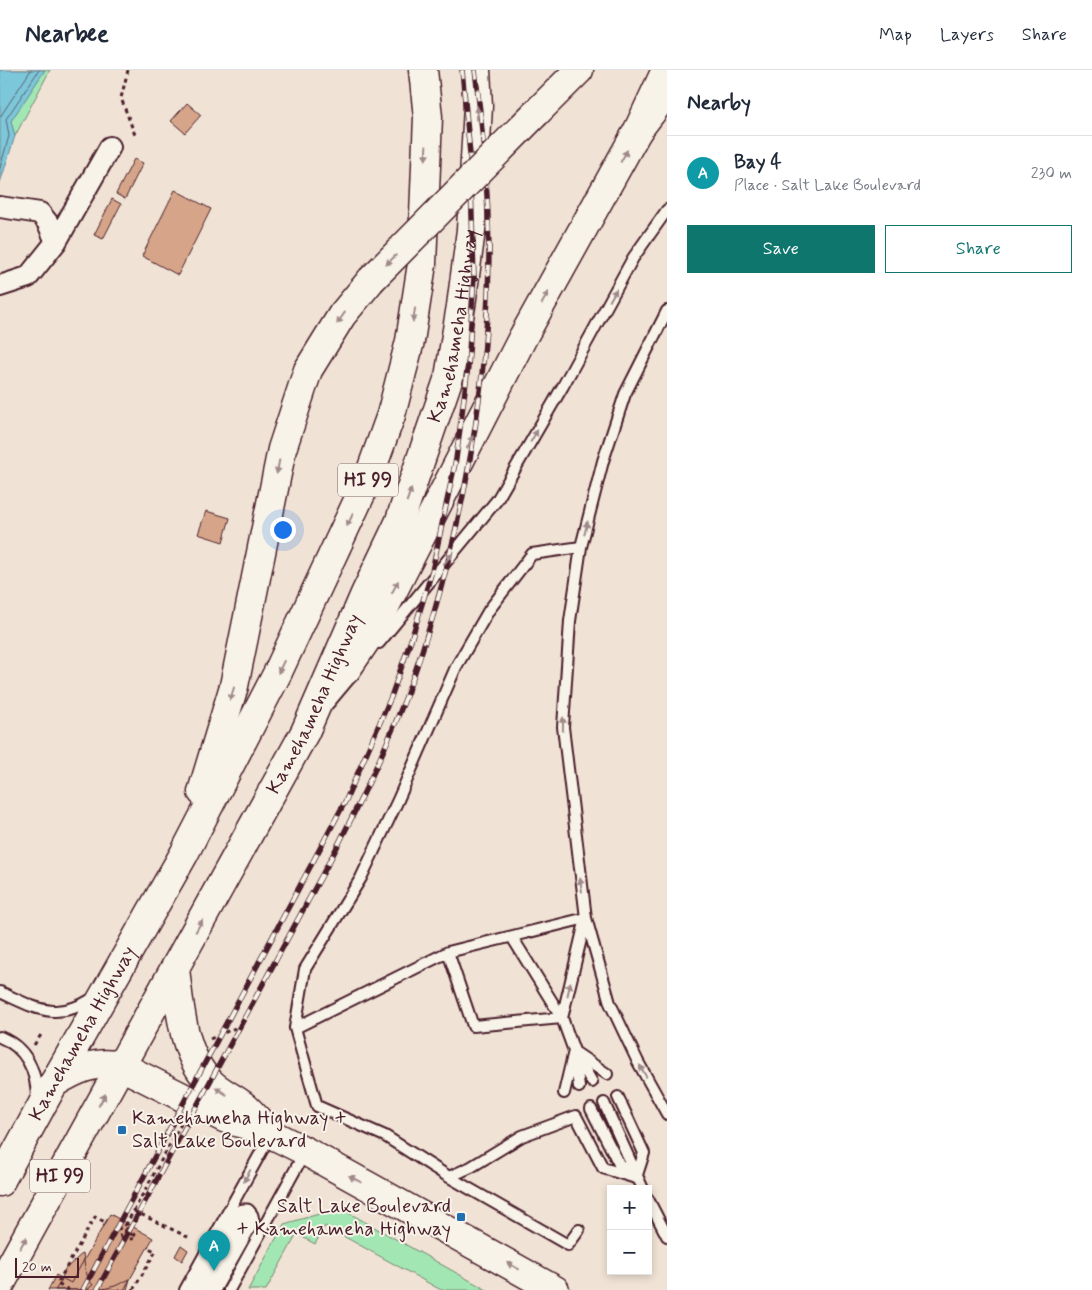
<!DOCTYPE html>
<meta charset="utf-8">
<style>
:root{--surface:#fff;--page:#f2f2f3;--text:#1f2937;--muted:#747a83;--line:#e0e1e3;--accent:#0f766e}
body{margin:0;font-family:Mynerve,sans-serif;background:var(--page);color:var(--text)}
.controls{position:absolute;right:15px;bottom:15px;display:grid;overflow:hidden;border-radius:0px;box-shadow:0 2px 8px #0003}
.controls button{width:45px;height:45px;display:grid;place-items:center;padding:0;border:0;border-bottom:1px solid var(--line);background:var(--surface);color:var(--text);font:25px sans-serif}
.scale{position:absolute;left:15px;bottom:12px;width:64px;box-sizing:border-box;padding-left:5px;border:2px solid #4a1f2b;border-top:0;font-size:14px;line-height:18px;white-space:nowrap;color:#4a1f2b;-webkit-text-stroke:4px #f7f3e8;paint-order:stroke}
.you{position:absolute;left:282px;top:459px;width:18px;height:18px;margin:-12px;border:4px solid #fff;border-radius:50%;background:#1a73e8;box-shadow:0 0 0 8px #1a73e833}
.badge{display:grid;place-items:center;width:32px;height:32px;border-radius:50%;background:var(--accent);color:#fff;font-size:16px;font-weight:700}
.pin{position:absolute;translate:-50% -41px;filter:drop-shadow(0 1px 2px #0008)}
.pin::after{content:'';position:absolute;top:26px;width:18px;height:15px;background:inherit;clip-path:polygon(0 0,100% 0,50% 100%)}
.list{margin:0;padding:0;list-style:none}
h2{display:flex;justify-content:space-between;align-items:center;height:65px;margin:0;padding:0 20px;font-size:21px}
h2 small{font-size:16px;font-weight:400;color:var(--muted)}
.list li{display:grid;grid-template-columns:32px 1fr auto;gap:15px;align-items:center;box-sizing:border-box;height:75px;padding:0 20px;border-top:1px solid var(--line)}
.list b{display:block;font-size:19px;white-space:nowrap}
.list p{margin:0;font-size:16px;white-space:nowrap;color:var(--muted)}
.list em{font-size:16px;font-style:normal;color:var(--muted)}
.actions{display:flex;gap:10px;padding:15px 20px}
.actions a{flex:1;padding:11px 0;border:1px solid var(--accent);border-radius:0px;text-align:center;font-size:18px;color:var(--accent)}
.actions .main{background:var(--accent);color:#fff}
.map{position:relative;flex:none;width:667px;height:1220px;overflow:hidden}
header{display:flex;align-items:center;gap:30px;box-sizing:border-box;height:70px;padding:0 25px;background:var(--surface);border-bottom:1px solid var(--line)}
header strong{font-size:24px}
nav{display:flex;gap:28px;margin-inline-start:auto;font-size:18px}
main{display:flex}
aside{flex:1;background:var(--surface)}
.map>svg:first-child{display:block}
.green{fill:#a2e7b3;stroke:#76836f}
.water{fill:#7bc7da;stroke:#678494}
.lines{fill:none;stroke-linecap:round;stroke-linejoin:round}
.shore{stroke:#5e6271;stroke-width:1}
.building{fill:#d6a589;stroke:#4a1f2b}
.service-casing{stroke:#4a1f2b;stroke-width:14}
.pedestrian-casing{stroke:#4a1f2b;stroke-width:19}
.minor-casing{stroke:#4a1f2b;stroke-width:24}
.secondary-casing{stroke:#4a1f2b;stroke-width:31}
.primary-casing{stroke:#4a1f2b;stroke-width:31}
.motorway-casing{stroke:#4a1f2b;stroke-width:31}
.path{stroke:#4a1f2b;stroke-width:3;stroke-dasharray:4 4;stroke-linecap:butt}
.service{stroke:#f7f3e8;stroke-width:10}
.pedestrian{stroke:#f7f3e8;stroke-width:15}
.minor{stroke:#f7f3e8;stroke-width:20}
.secondary{stroke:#f7f3e8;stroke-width:28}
.primary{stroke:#f7f3e8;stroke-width:28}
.motorway{stroke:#f7f3e8;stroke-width:28}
.rail-casing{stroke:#4a1f2b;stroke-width:5.5}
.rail{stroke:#f7f3e8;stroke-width:4;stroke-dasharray:11;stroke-linecap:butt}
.primary-bridge-casing{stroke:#4a1f2b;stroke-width:31;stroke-linecap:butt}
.primary-bridge{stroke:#f7f3e8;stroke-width:28}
.oneway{fill:#a0898a}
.poi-dot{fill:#1f6fb2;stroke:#f7f3e8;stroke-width:2}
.labels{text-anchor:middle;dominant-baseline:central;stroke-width:4;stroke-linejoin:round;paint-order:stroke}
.shield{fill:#f7f3e8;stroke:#7e5f64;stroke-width:1}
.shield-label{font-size:19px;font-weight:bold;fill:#4a1f2b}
.street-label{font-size:20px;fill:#4a1f2b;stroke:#f7f3e8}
.poi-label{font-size:20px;fill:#4a1f2b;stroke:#f7f3e8;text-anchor:start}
</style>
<header>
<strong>Nearbee</strong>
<nav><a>Map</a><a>Layers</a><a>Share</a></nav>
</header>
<main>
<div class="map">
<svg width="667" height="1220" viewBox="0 0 667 1220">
<rect width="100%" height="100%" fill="#f0e3d5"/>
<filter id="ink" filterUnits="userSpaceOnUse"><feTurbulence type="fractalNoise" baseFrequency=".02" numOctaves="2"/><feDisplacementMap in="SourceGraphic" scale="10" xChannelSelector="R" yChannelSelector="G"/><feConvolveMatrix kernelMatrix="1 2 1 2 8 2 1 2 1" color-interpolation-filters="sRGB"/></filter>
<g filter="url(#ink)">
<!-- green -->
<path class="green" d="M10,0H50L15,66L0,71Z
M340,1138L487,1220H441L325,1156L315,1174L297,1164L266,1220H248L284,1154Z"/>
<!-- water -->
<path class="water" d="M0,0H45L11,51L15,66L0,113Z"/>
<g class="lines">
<!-- shore -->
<path class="shore" d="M0,47L31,0
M0,98L9,66L6,49L39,0"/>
</g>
<!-- building -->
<path class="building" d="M187,33L201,45L185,63L171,51Z
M134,89L143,93L125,129L116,124Z
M175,120L211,139L178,205L142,186Z
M112,129L121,134L103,169L94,165Z
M206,441L230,448L223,472L198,464Z
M110,1144L153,1168L124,1220H48L56,1205L71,1213Z
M181,1175L188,1180L182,1191L175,1186Z
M83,1183L85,1199L89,1210L93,1215L87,1220H55L61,1212L65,1199Z
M130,1209L127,1220H97V1218L103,1219L115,1216Z"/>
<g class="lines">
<defs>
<path id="service" d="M667,241L625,324L603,391L581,477L570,551L563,657L586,848L610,933L638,992L667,1044
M379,573L497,430L563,316L633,188L667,140
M328,634L354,603
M448,882L473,956L562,948L512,867
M0,922C36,938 55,952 92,929
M295,958L305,899L361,808L398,730L456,597L489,540L532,484L581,477
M0,967C27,978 37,1002 37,1030
M576,983L607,1004
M575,987L579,1017
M564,1023L574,981
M618,1027L644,1083L636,1108
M604,1033L643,1119
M591,1039L619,1094L632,1104
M449,1107L471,1097L522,1066L576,1046L603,1098L636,1108
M648,1129L667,1166
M579,1160L568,1175L449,1107L385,1066L317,1036L295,958L448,882L586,848L562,948L574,981L592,1012
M185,1220L271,1064
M229,1220L305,1082"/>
<path id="pedestrian" d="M196,1220L238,1144L243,1142H247L250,1146L251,1151L212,1220"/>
<path id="minor" d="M0,137L40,143L48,153L56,172
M0,216L28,207L56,172L110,77"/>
<path id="secondary" d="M54,1013C75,1000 95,990 121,996L224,1048L263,1060L305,1081L555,1220"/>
<g id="primary">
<path d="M536,43L579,0"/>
<path d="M346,600L373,560L523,267L638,60L666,0"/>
<path d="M202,722L234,616L282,379L308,300L342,245L371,210"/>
<path d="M175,899C180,937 182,986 212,1014C222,1023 234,1028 244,1036C254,1045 262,1055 271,1064"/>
<path id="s1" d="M0,1112L54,1013L184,784L277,604L368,409L391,345L410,271L422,194L428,47L423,0"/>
<path id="s2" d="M0,1215L305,662L365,524L399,453L449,307L461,236L471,160L478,36L476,0"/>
</g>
<path id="motorway" d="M638,60L667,22"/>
</defs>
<!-- service casing -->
<use href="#service" class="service-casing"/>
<!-- pedestrian casing -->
<use href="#pedestrian" class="pedestrian-casing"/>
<!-- minor casing -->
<use href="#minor" class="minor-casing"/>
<!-- secondary casing -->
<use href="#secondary" class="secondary-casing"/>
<!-- primary casing -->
<use href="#primary" class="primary-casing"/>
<!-- motorway casing -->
<use href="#motorway" class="motorway-casing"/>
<!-- path -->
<path class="path" d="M128,0L121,28L135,65
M210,969L235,958
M34,975L41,965
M134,1141L190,1168
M121,1168L119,1158L126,1154
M123,1168L127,1162V1156
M124,1169L131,1165L129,1160
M122,1171L127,1153L181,1054
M122,1171L136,1168L127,1154
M69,1220L57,1214L95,1147L105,1152
M96,1220L113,1191L122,1170
M133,1220L156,1181L148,1178"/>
<!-- service -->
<use href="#service" class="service"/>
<!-- pedestrian -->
<use href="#pedestrian" class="pedestrian"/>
<!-- minor -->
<use href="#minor" class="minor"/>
<!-- secondary -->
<use href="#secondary" class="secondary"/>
<!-- primary -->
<use href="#primary" class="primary"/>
<!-- motorway -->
<use href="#motorway" class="motorway"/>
<defs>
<path id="rail" d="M83,1220L346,730L391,627L412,567L432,501L456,389L468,297L474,207L470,84L462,0
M97,1220L335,781C368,716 400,650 422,581C464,453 489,312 489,178C488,118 483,59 475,0"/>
</defs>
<!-- rail casing -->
<use href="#rail" class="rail-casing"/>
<!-- rail -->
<use href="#rail" class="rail"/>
<defs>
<path id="primary-bridge" d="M371,210L536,43"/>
</defs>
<!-- primary-bridge casing -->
<use href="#primary-bridge" class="primary-bridge-casing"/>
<!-- primary-bridge -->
<use href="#primary-bridge" class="primary-bridge"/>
</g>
<!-- one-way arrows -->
<defs><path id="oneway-solid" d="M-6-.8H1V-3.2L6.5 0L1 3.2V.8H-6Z" transform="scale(1.25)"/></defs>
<g class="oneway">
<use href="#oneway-solid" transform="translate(477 43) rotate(-87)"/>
<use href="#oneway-solid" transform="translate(426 83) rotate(92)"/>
<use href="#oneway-solid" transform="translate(624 86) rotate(-61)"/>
<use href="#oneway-solid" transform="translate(391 190) rotate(135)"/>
<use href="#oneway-solid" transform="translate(613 225) rotate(-61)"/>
<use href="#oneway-solid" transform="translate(545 228) rotate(-61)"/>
<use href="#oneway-solid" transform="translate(414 245) rotate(99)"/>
<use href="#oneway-solid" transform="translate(341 248) rotate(125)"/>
<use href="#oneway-solid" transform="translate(534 366) rotate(-60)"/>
<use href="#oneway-solid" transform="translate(470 372) rotate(-63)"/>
<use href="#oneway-solid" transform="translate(278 397) rotate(101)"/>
<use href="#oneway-solid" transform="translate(409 425) rotate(-71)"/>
<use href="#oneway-solid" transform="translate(350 450) rotate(115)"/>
<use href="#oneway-solid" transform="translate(586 458) rotate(-76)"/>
<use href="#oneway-solid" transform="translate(448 489) rotate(-50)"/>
<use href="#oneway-solid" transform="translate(395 517) rotate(-63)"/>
<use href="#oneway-solid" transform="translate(281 597) rotate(115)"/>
<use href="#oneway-solid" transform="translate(232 624) rotate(107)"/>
<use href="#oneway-solid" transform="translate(563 654) rotate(-89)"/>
<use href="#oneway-solid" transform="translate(581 815) rotate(-98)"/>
<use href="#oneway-solid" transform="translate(199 856) rotate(-61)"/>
<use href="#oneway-solid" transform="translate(569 919) rotate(-77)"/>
<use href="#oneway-solid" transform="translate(643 1001) rotate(-119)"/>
<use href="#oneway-solid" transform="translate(221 1021) rotate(-146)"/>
<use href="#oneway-solid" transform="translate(102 1030) rotate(-61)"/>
<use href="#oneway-solid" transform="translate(247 1106) rotate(119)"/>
<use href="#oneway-solid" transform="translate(355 1109) rotate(-151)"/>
<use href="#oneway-solid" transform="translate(23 1173) rotate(-61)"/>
<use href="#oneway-solid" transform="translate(513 1196) rotate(-151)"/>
</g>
</g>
<!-- markers -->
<g class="poi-dot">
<rect x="117" y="1055" width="10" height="10" rx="2.5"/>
<rect x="456" y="1142" width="10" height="10" rx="2.5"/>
</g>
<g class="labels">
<!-- shield labels -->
<g class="shield">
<rect x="338" y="393.5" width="60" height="33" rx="4"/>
<rect x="30" y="1089.5" width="60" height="33" rx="4"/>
</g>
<g class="shield-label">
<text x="368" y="410">HI 99</text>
<text x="60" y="1106">HI 99</text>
</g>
<!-- street labels -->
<g class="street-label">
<text stroke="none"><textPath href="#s2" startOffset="1066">Kamehameha Highway</textPath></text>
<text stroke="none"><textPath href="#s2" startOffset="661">Kamehameha Highway</textPath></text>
<text stroke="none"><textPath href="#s1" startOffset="170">Kamehameha Highway</textPath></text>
</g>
<!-- poi labels -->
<g class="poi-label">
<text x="132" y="1048">Kamehameha Highway +<tspan x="132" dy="23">Salt Lake Boulevard</tspan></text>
<text x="451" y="1136" text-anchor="end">Salt Lake Boulevard<tspan x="451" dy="23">+ Kamehameha Highway</tspan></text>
</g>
</g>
</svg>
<div class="controls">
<button>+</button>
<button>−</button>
</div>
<div class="scale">20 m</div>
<div class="you"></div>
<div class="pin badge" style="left:214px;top:1201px;background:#0f9aa8">A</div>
</div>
<aside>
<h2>Nearby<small></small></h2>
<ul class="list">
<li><span class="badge" style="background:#0f9aa8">A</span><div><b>Bay 4</b><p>Place · Salt Lake Boulevard</p></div><em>230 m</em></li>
</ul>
<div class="actions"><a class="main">Save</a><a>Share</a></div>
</aside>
</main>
